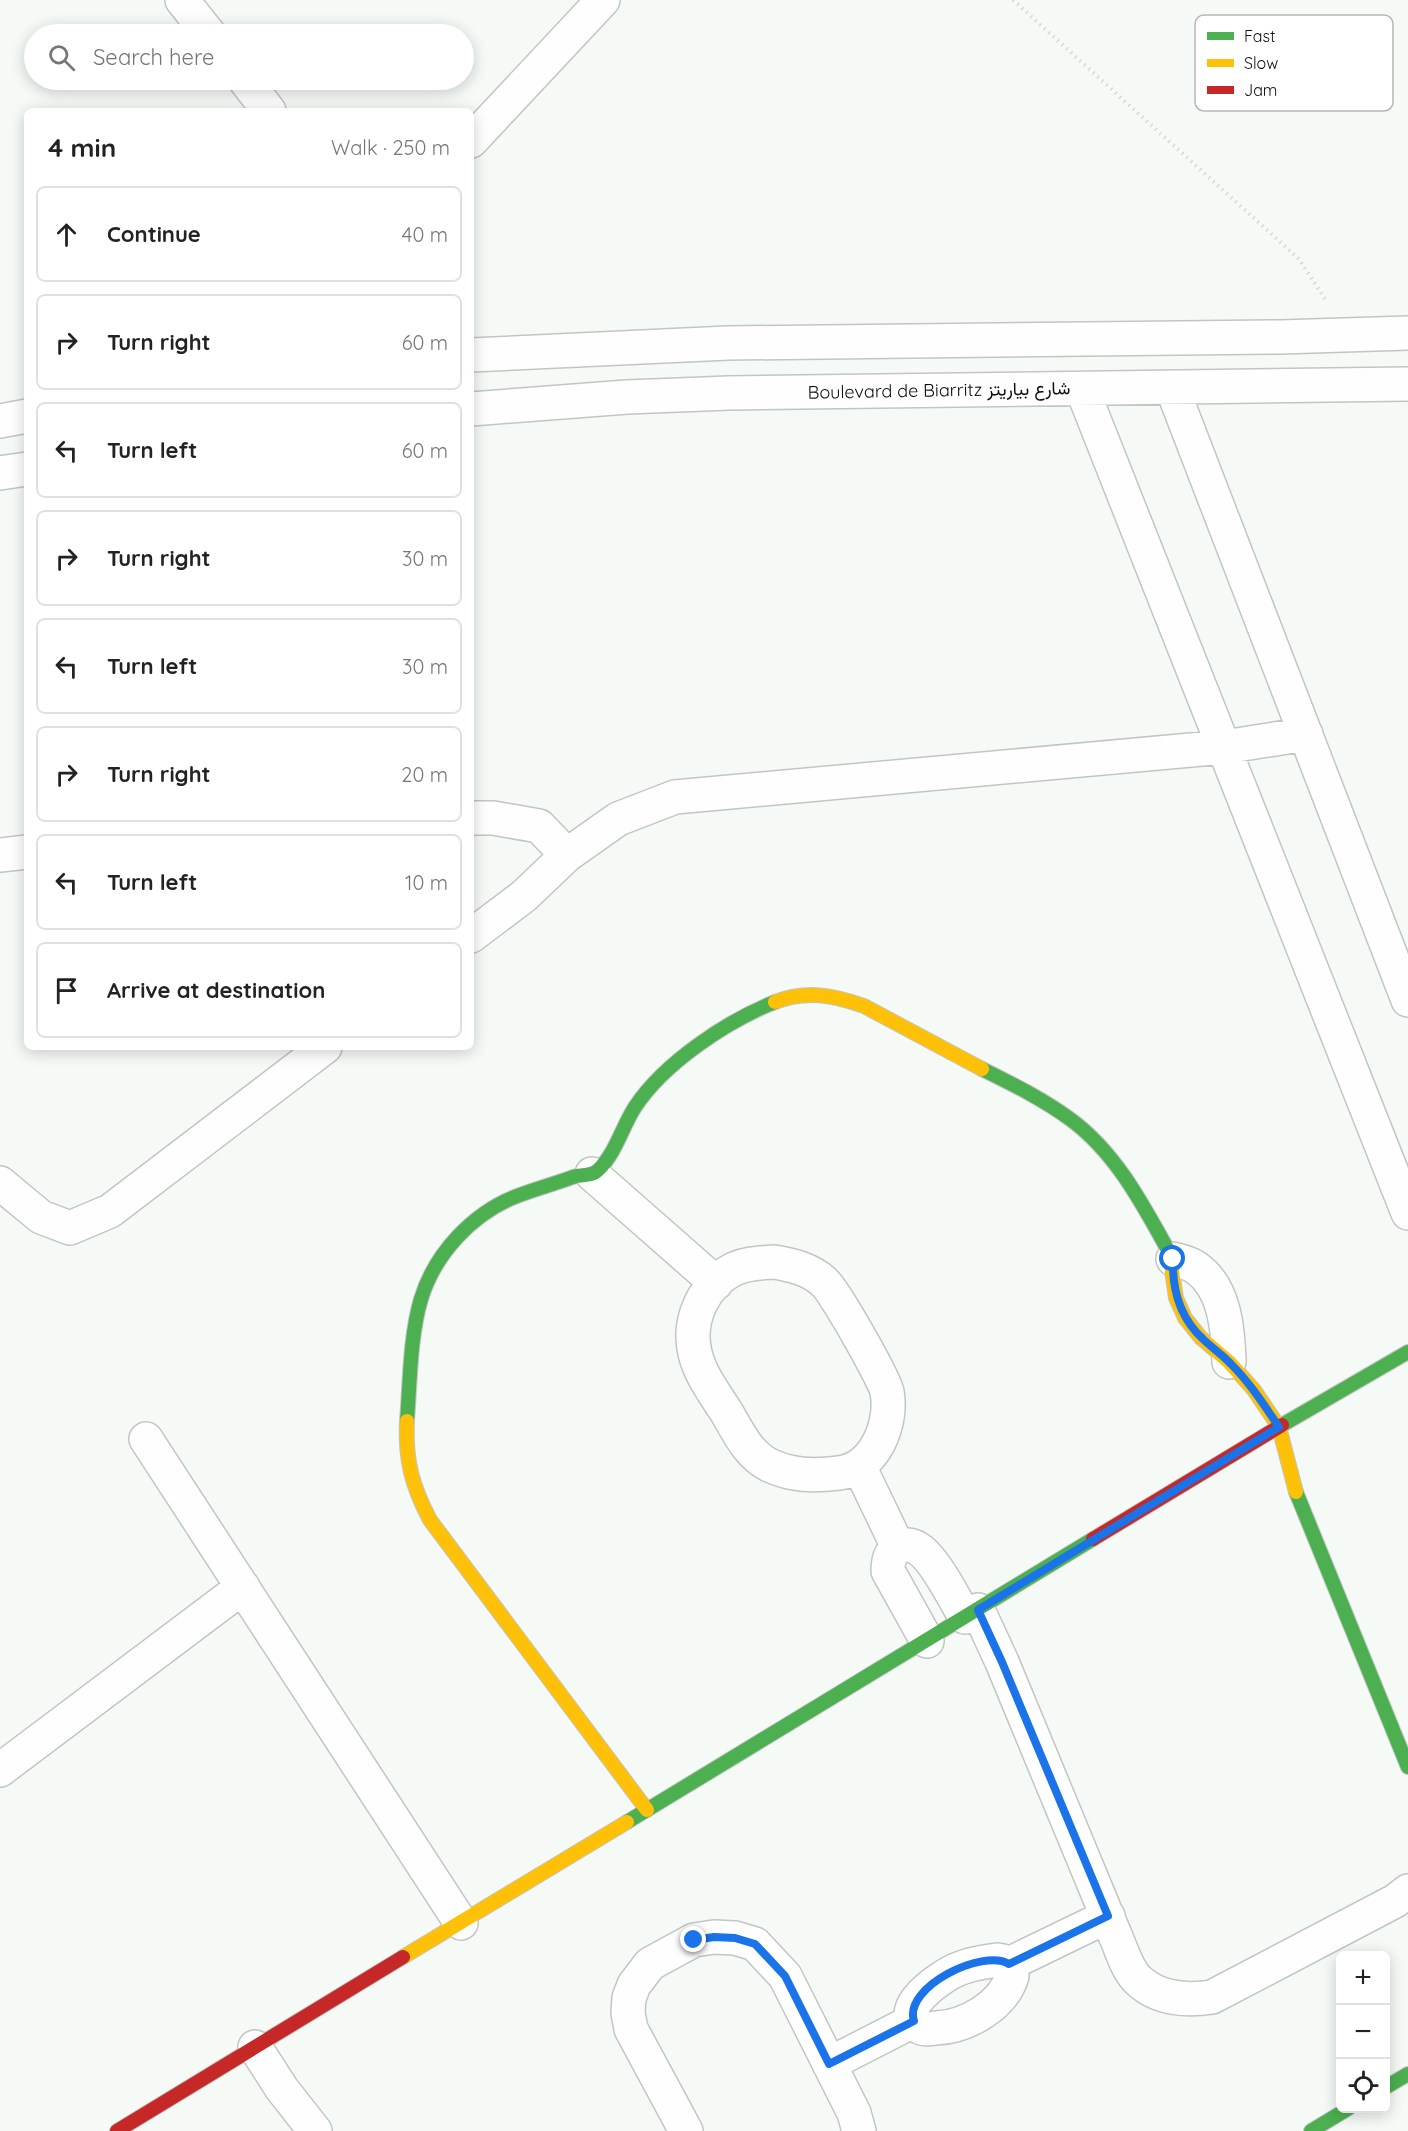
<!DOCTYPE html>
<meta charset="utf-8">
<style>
:root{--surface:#fff;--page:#f2f2f2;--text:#222;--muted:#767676;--line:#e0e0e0}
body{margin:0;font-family:Quicksand,Vazirmatn,sans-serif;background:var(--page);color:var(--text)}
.controls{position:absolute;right:18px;bottom:18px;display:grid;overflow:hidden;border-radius:9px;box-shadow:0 3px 15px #0003}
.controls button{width:54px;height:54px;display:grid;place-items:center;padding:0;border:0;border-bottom:2px solid var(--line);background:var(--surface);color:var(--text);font:30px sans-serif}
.stop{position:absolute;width:18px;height:18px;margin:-14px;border:4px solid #1a73e8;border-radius:50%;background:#fff}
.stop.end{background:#1a73e8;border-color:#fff;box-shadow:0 2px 6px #0008}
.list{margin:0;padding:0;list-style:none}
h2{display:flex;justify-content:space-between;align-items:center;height:78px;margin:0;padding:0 24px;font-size:26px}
h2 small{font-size:20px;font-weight:400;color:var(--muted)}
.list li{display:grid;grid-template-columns:39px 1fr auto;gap:18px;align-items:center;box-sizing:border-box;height:96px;margin:0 12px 12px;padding:0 12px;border:2px solid var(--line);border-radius:9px}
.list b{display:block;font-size:22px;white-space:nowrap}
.list em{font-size:20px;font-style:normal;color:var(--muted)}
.icon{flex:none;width:33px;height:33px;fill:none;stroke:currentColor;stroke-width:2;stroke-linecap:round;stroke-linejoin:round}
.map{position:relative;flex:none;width:1408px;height:2131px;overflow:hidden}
.search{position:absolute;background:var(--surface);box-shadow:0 3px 15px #0003;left:24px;top:24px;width:450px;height:66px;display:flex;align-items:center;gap:15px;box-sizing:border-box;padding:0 21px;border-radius:33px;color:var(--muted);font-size:22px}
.panel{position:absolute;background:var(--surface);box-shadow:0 3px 15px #0003;left:24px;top:108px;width:450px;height:942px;border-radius:9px}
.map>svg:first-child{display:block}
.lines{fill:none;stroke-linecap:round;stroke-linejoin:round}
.street-casing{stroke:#c3c5c3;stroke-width:36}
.fast-casing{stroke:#c3c5c3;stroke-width:16}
.slow-casing{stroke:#c3c5c3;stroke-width:16}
.jam-casing{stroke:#c3c5c3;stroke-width:16}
.path{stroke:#d7d7d7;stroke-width:4;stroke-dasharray:1.5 4.5;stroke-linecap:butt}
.street{stroke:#fefefe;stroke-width:33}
.fast{stroke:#4caf50;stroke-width:14}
.slow{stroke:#ffc107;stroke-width:14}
.jam{stroke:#c62828;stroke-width:14}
.route{stroke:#1a73e8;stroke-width:8}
.labels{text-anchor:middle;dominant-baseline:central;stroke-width:4.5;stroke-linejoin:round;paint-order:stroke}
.street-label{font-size:18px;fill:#0c0e0c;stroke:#fff}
.key{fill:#fff;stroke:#b6b7b6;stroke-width:1.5}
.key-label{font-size:16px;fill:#0c0e0c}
</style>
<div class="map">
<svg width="1408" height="2131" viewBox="0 0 1408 2131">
<rect width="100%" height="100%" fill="#f6faf7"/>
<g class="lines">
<defs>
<path id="street" d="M182,0L209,34
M245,80L269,111
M471,141L603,0
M471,355L728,343L1280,337L1408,333
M1172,388L1408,1000
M1082,389L1408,1213
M471,409L627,397L729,393L1408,384
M0,421L27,416
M0,473L27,469
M471,818H493L539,826L567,855
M0,855L27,852
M471,936L524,896L567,855L618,819L675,797L1224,747L1306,734
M592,1174L716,1283
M0,1183L41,1217L70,1228L110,1211L325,1047
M1173,1259C1180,1261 1189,1263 1195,1267C1225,1287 1228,1329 1229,1362
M774,1262C792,1265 810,1269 824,1282C834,1290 885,1380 887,1392C893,1423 875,1469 839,1473C814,1476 792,1476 769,1465C748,1454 738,1432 727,1413C715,1394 700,1375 695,1353C687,1320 704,1284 734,1269C747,1263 761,1263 774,1262Z
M146,1439L461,1923
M859,1466L898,1547
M978,1610L1002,1662L1115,1935C1121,1948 1126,1967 1136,1978C1156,1999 1185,2001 1212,1997L1395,1901L1408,1891
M927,1641L888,1571C888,1562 889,1552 899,1547C904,1544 911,1544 917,1548C933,1556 956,1601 965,1617
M0,1770L243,1587
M997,1960L1003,1961L1009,1964L1012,1976C1003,2006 966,2027 936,2028C930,2029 923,2030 918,2026C893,2009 942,1976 956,1970C969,1964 983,1962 997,1960Z
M1009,1964L1108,1916
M255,2047L282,2089L315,2131
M829,2064L913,2021
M686,2131L631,2029L628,2013L629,1998L634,1985L650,1964L694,1940L714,1937L735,1938L755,1944L785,1976L854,2113L859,2131"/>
<path id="fast" d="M982,1069C1012,1084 1043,1099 1070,1119C1118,1154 1145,1209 1173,1259L1172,1271
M407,1421C410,1382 410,1336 421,1299C435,1253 473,1213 517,1196C535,1189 554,1184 573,1177C582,1174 591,1177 598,1170C616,1153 622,1127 635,1107C664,1063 727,1021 775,1002
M1282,1425L1408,1352
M1296,1492L1408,1767
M627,1822L1093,1539
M1386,2087L1408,2074
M1311,2131L1349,2108"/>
<path id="slow" d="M775,1002C807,990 833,995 864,1006L982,1069
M1172,1271L1176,1298L1185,1318L1201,1338L1229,1362L1254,1390L1279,1427L1296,1492
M407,1421C405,1460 412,1486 430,1520L647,1810
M403,1957L627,1822"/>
<path id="jam" d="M1093,1539L1282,1425
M117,2131L403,1957"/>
</defs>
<!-- street casing -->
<use href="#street" class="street-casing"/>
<!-- fast casing -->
<use href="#fast" class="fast-casing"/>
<!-- slow casing -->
<use href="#slow" class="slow-casing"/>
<!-- jam casing -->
<use href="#jam" class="jam-casing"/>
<!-- path -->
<path class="path" d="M1013,0L1299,259L1325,299"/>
<!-- street -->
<use href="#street" class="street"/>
<!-- fast -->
<use href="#fast" class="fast"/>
<!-- slow -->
<use href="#slow" class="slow"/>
<!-- jam -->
<use href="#jam" class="jam"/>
</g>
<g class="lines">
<!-- route -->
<path class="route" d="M694,1940L714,1937L735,1938L755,1944L785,1976L829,2064L914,2021C903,1987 983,1948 1009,1964L1108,1916L1002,1662L978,1610L1279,1427C1264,1405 1250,1383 1231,1364C1223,1355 1212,1348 1203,1339C1180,1318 1172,1290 1173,1259"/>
</g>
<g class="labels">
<!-- street labels -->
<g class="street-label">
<text transform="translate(939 390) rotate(-1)">Boulevard de Biarritz شارع بياريتز</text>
</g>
</g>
<!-- legend -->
<rect x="1195" y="15" width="198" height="96" rx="9" class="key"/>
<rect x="1207" y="32" width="27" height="8" fill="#4caf50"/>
<rect x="1207" y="59" width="27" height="8" fill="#ffc107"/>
<rect x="1207" y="86" width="27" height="8" fill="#c62828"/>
<g class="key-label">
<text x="1244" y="42">Fast</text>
<text x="1244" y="69">Slow</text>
<text x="1244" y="96">Jam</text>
</g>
</svg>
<div class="controls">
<button>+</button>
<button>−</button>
<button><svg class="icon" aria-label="locate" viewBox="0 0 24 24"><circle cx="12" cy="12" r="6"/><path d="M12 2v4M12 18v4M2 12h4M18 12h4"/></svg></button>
</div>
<div class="stop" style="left:1173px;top:1259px"></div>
<div class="stop end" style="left:694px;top:1940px"></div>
<div class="search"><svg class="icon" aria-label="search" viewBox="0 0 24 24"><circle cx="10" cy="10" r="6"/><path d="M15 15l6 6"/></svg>Search here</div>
<section class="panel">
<h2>4 min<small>Walk · 250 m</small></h2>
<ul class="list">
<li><svg class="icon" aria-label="ahead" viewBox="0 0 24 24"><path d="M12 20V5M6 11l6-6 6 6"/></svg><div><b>Continue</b></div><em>40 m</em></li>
<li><svg class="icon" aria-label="right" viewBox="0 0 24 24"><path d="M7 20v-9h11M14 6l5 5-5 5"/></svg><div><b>Turn right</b></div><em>60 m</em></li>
<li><svg class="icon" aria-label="left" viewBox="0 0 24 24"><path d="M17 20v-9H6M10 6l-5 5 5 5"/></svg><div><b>Turn left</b></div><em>60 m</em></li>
<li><svg class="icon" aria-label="right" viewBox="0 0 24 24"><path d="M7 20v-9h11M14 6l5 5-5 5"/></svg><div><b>Turn right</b></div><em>30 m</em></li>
<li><svg class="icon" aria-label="left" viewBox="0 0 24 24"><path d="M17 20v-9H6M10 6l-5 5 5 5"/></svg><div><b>Turn left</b></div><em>30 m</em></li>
<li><svg class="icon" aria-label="right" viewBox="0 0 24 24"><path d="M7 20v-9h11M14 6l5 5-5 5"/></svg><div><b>Turn right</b></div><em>20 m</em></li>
<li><svg class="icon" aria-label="left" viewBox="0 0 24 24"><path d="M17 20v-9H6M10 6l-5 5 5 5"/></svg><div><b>Turn left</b></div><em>10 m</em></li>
<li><svg class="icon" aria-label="arrive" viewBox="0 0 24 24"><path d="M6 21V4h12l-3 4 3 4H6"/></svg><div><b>Arrive at destination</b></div></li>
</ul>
</section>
</div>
